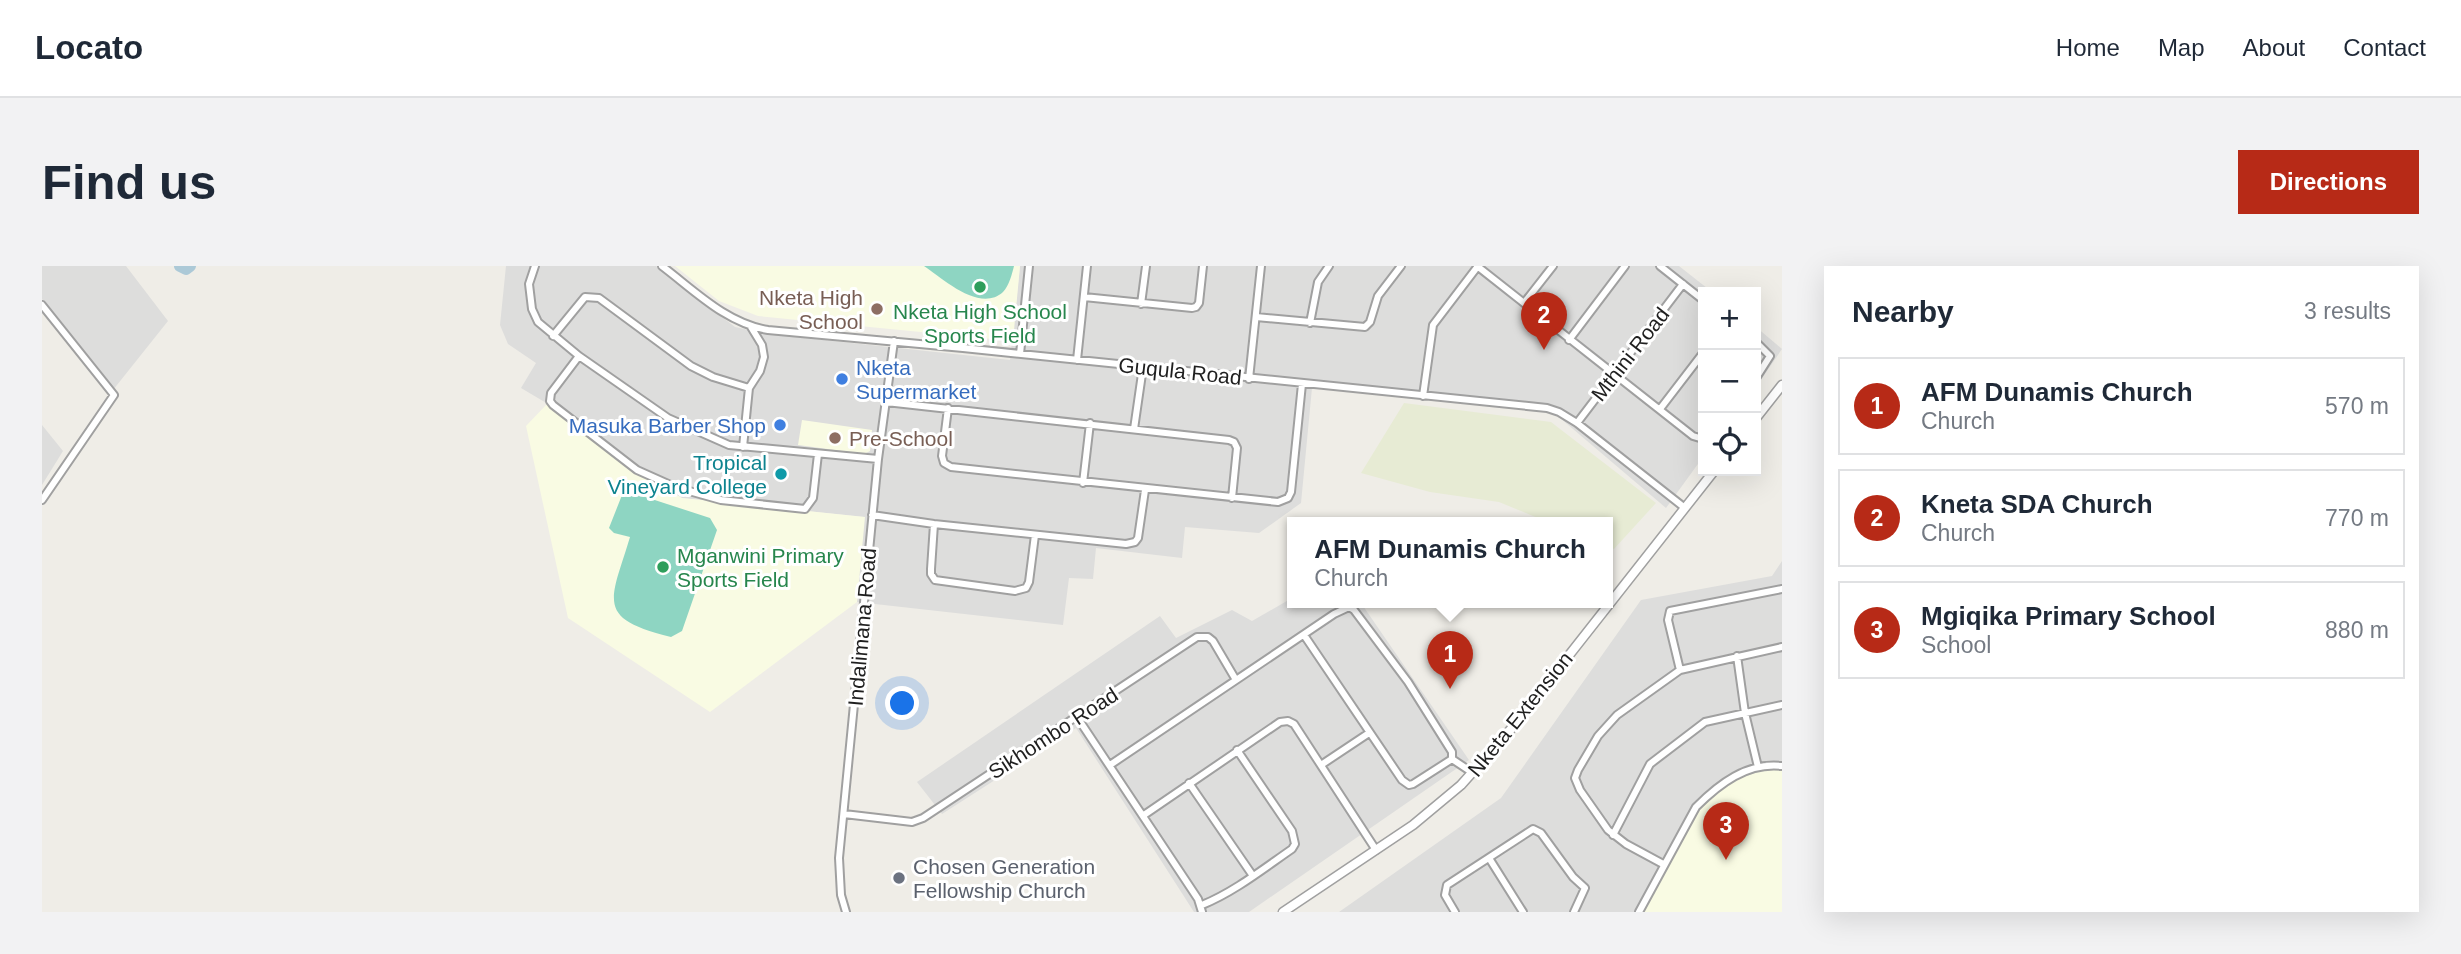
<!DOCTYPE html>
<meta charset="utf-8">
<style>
:root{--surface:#fff;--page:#f2f2f3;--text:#1f2937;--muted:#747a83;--line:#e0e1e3;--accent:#b72a17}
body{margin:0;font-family:Arial,sans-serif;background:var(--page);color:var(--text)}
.controls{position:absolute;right:21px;top:21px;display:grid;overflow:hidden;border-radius:0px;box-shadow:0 7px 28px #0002}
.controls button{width:63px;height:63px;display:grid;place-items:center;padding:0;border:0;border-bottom:2px solid var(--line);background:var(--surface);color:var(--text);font:35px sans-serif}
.you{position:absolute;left:861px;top:438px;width:24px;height:24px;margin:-18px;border:5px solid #fff;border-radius:50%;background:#1a73e8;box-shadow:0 0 0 10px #1a73e833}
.badge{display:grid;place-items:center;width:46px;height:46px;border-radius:50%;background:var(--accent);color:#fff;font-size:23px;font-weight:700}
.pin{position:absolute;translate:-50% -58px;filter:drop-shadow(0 2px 4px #0008)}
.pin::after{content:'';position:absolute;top:37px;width:24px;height:21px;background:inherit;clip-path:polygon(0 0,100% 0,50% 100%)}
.popup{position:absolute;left:1245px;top:251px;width:326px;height:91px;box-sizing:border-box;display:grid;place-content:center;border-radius:0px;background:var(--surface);filter:drop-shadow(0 2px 5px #0005);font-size:23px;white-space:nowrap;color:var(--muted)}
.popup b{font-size:26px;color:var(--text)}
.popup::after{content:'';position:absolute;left:50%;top:100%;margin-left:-14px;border:14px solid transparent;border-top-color:var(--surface)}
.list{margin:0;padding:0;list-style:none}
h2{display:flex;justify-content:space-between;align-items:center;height:91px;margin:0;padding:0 28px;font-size:30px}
h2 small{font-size:23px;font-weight:400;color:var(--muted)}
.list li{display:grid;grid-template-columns:46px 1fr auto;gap:21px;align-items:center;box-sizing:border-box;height:98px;margin:0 14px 14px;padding:0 14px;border:2px solid var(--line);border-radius:0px}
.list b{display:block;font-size:26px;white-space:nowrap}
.list p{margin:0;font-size:23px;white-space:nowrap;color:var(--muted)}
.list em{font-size:23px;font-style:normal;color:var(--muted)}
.icon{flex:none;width:38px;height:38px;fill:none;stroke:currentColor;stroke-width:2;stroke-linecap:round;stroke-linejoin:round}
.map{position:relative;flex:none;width:1740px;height:646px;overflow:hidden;border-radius:0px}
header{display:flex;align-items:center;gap:42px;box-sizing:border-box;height:98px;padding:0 35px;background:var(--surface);border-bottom:2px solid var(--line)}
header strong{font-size:33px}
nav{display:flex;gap:38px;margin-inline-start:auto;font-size:24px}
.intro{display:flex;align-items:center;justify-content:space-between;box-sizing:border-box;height:168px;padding:0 42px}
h1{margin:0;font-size:49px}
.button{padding:18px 32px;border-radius:0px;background:var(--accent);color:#fff;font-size:24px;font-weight:700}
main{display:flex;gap:42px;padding:0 42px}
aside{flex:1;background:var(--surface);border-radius:0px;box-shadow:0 7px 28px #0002}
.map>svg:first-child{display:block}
.residential{fill:#dddddc}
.education{fill:#f9fbe3}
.farmland{fill:#e7ebd4}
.pitch{fill:#8ed5c2}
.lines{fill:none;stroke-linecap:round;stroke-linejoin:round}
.river{stroke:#acc9d7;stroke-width:12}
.minor-casing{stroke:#a0a0a0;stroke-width:10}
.tertiary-casing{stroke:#a0a0a0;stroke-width:11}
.minor{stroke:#fff;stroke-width:6}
.tertiary{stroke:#fff;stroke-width:8}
.leisure-dot{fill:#2e9e5b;stroke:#fff;stroke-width:2.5}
.education-dot{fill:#8d6e63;stroke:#fff;stroke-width:2.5}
.shop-dot{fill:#3f7fe0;stroke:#fff;stroke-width:2.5}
.culture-dot{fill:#0f9aa8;stroke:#fff;stroke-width:2.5}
.worship-dot{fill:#6b7280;stroke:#fff;stroke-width:2.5}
.labels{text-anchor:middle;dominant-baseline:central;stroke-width:6;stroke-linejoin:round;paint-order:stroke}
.education-label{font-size:21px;fill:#785e54;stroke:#fff;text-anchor:end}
.leisure-label{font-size:21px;fill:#27864d;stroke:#fff}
.street-label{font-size:21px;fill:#1f1f1f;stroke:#fff}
.shop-label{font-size:21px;fill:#366cbe;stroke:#fff;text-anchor:start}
.culture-label{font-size:21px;fill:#0d838f;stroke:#fff;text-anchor:end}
.worship-label{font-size:21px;fill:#5b616d;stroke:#fff;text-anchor:start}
</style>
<header>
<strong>Locato</strong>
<nav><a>Home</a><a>Map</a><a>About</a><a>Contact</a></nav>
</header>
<div class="intro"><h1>Find us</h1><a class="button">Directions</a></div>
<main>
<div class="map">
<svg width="1740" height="646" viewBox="0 0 1740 646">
<rect width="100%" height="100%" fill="#efede7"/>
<!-- residential -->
<path class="residential" d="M0,0H84L126,55L71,124L0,33Z
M464,0H614L693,61L726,68L968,94L978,0H1637L1670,26H1661V191L1624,242L1511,146L1270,122L1259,237L1217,267L1143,261L1140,292L1054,282L1051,313L1027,312L1021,359L815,336L822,251L640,232L594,206L506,138L479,122L494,97L466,78L458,59Z
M1714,61L1740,83L1714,121Z
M0,159L21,185L0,219Z
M1740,295V646H1297L1459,532L1599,334L1730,310Z
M1250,332V337H1319L1427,494L1207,646H1152L1034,462L900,548L875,516L1118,350L1134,372L1190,344L1210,355Z"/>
<!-- education -->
<path class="education" d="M633,0H978L971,75L716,50L677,35Z
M505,138L594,206L640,232L823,251L815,336L668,446L526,352L484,160Z
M760,154L830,164L828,185L822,188L756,179Z
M1730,501L1740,504V646H1599L1656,541L1687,516Z"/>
<!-- farmland -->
<path class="farmland" d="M1362,137L1509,156L1614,237L1572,283L1566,280V257H1508L1457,236L1388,226L1319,207Z"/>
<!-- pitch -->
<path class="pitch" d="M882,0H972C970,8 967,20 961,26C938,47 901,13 882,0Z
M582,224L668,252L675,264L640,365L629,371C552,352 569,335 588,271L572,267L567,262Z"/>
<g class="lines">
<!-- river -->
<path class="river" d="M138,0L144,3L148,0"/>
<defs>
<path id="minor" d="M493,0L487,18L490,43L496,56L537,90L626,152L687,179L836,193
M620,0C653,25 684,57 726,64L921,82L1505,142L1517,146L1535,157L1643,242
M1435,0L1651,170L1661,173
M1618,0L1661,34
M1042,31L1150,42L1154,41L1157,37L1161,0
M1482,37L1511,0
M1099,38L1104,0
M0,39L72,129L0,234
M1214,51L1323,61L1328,56L1336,30L1359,0
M1268,57L1276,16L1287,0
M511,70L543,31L557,32L649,100L671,111L707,122
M1527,74L1583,0
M1714,76L1728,90L1714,112
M978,88L987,0
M537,90L509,127L508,135L511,139L595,204L633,221L679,234L763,243L771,232L776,188
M1035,94L1045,0
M1207,113L1219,0
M1381,130L1391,59L1436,0
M844,136L1187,174L1192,176L1195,182L1190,232
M906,142L900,190L902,197L909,201L1236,236L1246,232L1249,226L1260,118
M1618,143L1661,87
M1535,157L1641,18
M1092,163L1101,101
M701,181L707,122L718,105L722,91L720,79L709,61
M1041,217L1048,157
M830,249L892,258L1084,278L1093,276L1096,272L1103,224
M892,258L889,303V308L893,314L973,325L984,322L987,316L993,269
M1262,369L1360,514L1367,519L1371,518L1410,493
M1695,390L1703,447L1716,501
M1638,404L1626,354L1628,345L1740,323
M1035,451L1156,633L1160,646
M1068,499L1292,348L1307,341L1312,344L1366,416L1410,486V493L1431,507
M1279,499L1327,467
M1147,517L1211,610
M802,548L870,556L881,552L1155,371H1166L1171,375L1194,414
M1102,549L1238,456L1246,455L1252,458L1334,584
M1571,569L1608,498L1663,456L1740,439
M1447,592L1481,646
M1621,598L1584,578L1566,564L1538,524L1533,512L1536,504L1556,470L1575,449L1638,404L1740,381
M1160,639C1192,626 1221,603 1250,583L1253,578L1250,565L1195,484
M804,646L799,629L797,592L836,193L852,75
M1413,646L1403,629L1405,619L1491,563L1499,567L1531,611L1543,622L1532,646
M1597,646L1654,541C1677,518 1705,496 1740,500"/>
<path id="tertiary" d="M1714,152L1740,119
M1241,646L1371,559L1419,519L1469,463L1672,205"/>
</defs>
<!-- minor casing -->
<use href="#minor" class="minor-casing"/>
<!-- tertiary casing -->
<use href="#tertiary" class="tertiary-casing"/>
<!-- minor -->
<use href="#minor" class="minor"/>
<!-- tertiary -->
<use href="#tertiary" class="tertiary"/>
</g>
<!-- markers -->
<g class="leisure-dot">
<circle cx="938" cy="21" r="7"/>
<circle cx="621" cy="301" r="7"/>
</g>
<g class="education-dot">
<circle cx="835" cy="43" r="7"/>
<circle cx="793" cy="172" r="7"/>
</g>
<g class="shop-dot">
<circle cx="800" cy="113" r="7"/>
<circle cx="738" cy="159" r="7"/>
</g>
<circle class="culture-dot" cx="739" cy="208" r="7"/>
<circle class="worship-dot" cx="857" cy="612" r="7"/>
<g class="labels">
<!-- education labels -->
<g class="education-label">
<text x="821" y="31">Nketa High<tspan x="821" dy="24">School</tspan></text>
<text x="807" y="172" text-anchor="start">Pre-School</text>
</g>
<!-- leisure labels -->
<g class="leisure-label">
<text x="938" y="45">Nketa High School<tspan x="938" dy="24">Sports Field</tspan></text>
<text x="635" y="289" text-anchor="start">Mganwini Primary<tspan x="635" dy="24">Sports Field</tspan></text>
</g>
<!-- street labels -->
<g class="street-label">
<text transform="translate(1588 88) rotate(-52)">Mthini Road</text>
<text transform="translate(1138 105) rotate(6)">Guqula Road</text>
<text transform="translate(820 361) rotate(-85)">Indalimana Road</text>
<text transform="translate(1478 448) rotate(-51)">Nketa Extension</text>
<text transform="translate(1011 467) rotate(-33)">Sikhombo Road</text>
</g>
<!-- shop labels -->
<g class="shop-label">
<text x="814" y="101">Nketa<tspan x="814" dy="24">Supermarket</tspan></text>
<text x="724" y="159" text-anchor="end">Masuka Barber Shop</text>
</g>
<!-- culture labels -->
<g class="culture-label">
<text x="725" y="196">Tropical<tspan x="725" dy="24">Vineyard College</tspan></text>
</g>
<!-- worship labels -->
<g class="worship-label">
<text x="871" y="600">Chosen Generation<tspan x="871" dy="24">Fellowship Church</tspan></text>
</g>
</g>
</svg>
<div class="controls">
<button>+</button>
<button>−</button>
<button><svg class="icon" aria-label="locate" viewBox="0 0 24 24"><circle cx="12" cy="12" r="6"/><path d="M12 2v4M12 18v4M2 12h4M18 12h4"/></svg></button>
</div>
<div class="you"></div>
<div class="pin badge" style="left:1408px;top:423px">1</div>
<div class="popup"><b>AFM Dunamis Church</b>Church</div>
<div class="pin badge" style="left:1502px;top:84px">2</div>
<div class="pin badge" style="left:1684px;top:594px">3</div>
</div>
<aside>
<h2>Nearby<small>3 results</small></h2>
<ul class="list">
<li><span class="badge">1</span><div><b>AFM Dunamis Church</b><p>Church</p></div><em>570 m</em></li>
<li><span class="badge">2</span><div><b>Kneta SDA Church</b><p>Church</p></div><em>770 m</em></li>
<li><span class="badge">3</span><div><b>Mgiqika Primary School</b><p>School</p></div><em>880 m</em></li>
</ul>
</aside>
</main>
